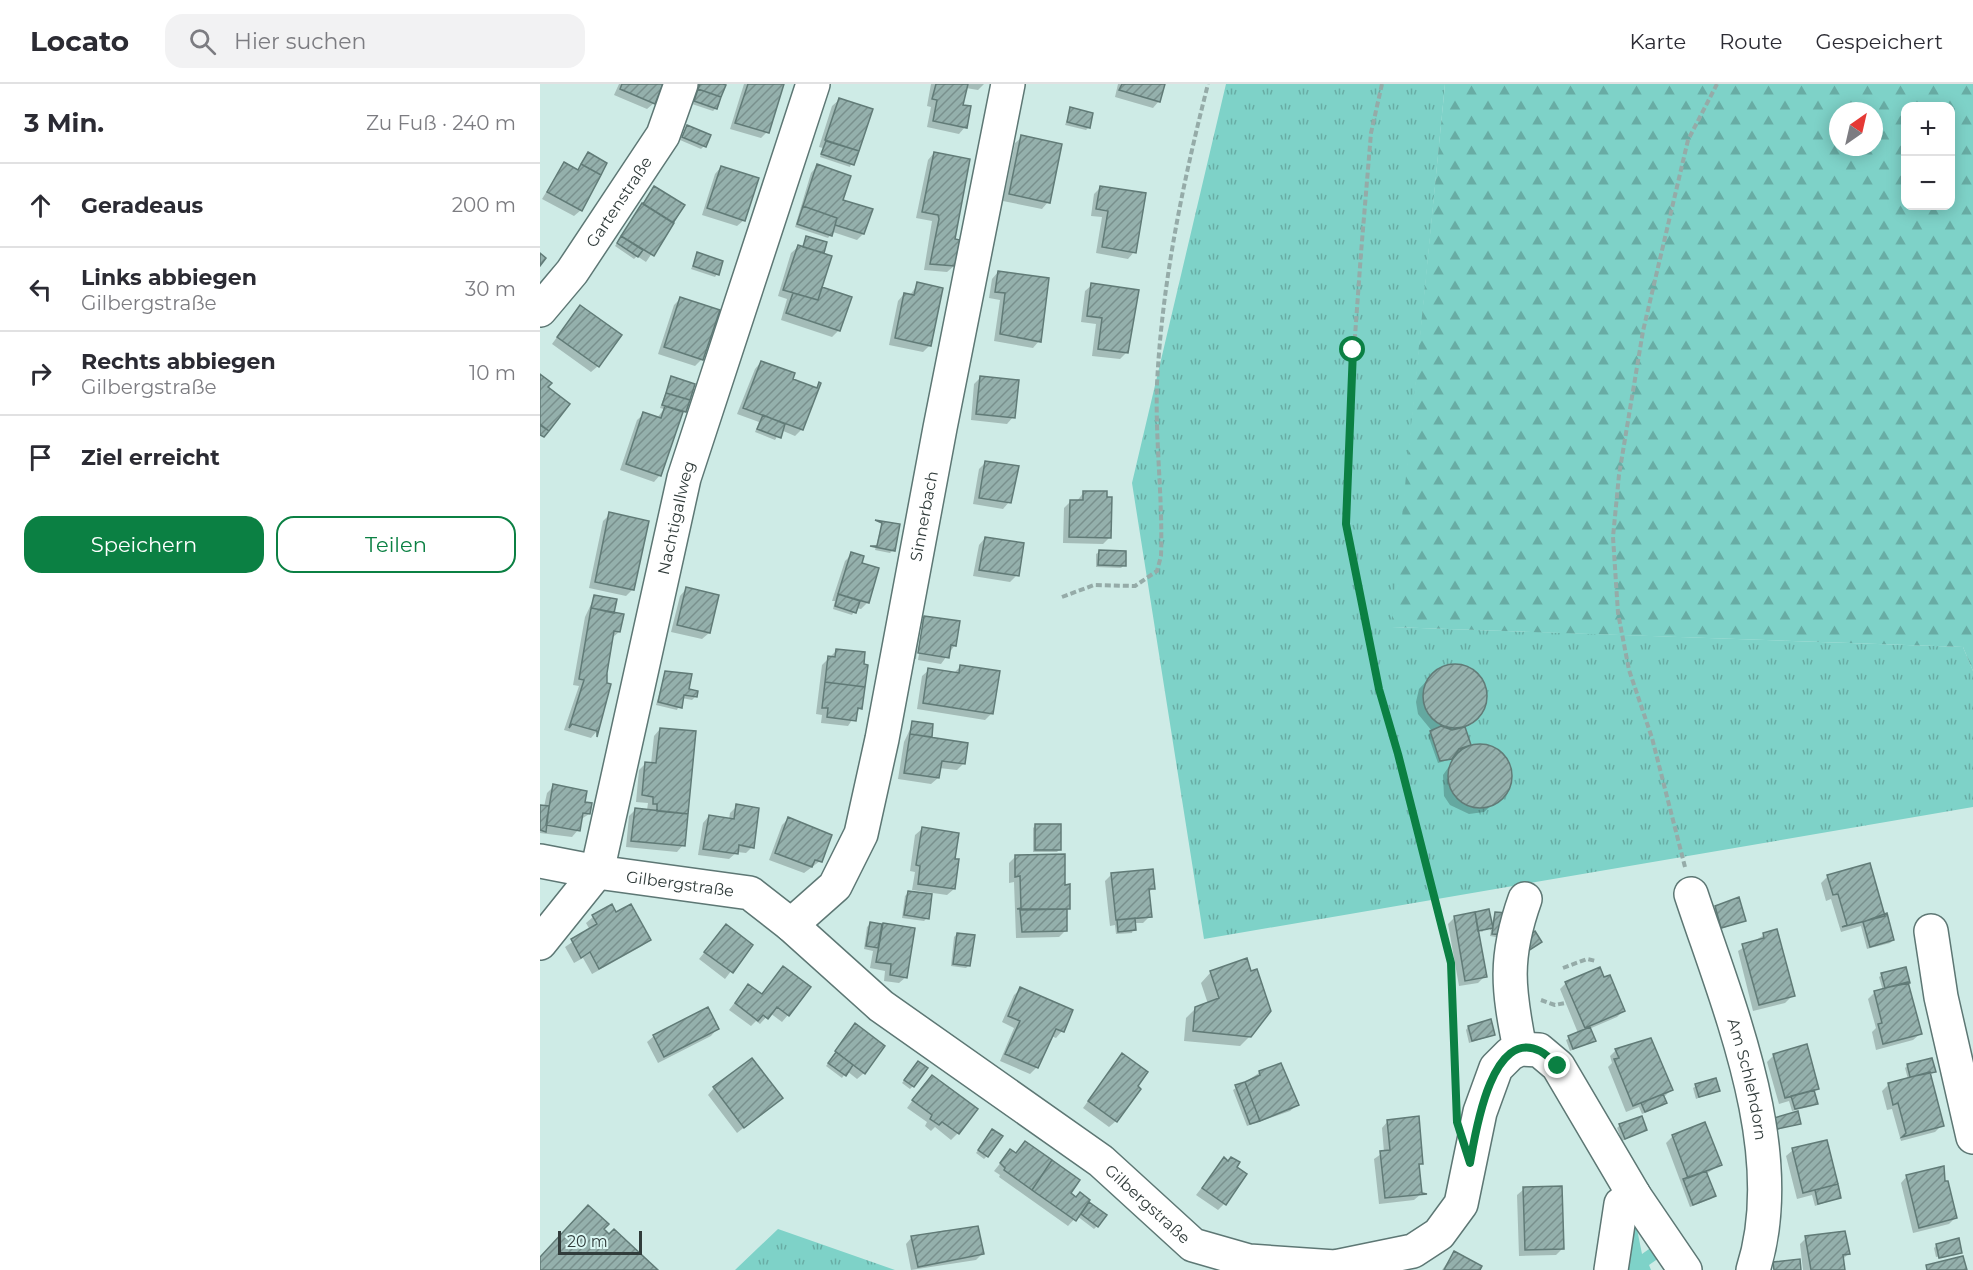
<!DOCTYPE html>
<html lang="de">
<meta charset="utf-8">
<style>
:root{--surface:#fff;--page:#f2f2f3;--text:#2b2b33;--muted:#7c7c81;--line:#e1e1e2;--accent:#0b8043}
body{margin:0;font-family:Montserrat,sans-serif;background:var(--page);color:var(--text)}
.controls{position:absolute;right:18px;top:18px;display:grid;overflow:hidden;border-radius:12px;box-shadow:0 3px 15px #0003}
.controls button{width:54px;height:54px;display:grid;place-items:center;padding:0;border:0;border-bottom:2px solid var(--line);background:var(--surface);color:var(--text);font:30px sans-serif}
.compass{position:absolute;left:1289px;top:18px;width:54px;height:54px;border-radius:50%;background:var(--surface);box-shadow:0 3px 15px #0003;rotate:34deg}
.scale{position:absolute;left:18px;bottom:15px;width:84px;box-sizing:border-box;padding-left:6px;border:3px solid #313c3b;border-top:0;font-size:16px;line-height:21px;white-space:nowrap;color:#313c3b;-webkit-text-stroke:4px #dbf8f4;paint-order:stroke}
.stop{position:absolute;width:18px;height:18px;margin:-14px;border:4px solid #0b8043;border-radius:50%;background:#fff}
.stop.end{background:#0b8043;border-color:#fff;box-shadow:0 2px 6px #0008}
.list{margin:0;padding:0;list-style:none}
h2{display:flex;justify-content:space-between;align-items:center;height:78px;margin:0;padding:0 24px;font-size:26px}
h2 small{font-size:20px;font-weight:400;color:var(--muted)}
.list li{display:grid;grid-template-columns:39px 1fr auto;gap:18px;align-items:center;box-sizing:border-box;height:84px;padding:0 24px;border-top:2px solid var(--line)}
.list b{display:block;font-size:22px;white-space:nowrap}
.list p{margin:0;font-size:20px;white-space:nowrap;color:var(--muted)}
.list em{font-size:20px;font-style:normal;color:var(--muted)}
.actions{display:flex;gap:12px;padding:18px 24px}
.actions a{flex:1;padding:14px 0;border:2px solid var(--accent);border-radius:18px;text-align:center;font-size:21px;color:var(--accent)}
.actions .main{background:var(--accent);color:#fff}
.icon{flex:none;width:33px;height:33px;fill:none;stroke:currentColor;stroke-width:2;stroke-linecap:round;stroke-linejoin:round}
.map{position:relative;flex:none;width:1433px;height:1186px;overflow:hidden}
header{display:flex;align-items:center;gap:36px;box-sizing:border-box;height:84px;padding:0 30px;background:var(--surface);border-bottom:2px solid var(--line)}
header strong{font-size:28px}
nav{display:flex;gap:33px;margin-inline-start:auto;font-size:21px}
.search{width:420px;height:54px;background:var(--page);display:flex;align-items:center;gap:15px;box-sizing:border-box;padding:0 21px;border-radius:18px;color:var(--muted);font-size:22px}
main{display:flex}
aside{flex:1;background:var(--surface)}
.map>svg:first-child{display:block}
.grass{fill:url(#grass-tufts)}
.forest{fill:url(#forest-firs);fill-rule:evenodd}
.park{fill:#7ed2c8}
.shadow{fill:#0003;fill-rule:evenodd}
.building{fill:url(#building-hatch);stroke:#617b77;stroke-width:1.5}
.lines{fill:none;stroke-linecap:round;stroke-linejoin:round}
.minor-casing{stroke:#5d7774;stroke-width:36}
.path{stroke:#95aba8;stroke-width:4;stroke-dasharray:6 3;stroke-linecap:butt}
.minor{stroke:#fff;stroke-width:33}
.route{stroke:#0b8043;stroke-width:8}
.labels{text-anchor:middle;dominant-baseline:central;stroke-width:5;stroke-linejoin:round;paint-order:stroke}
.street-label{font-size:16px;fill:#313c3b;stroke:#dbf8f4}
</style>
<header>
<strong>Locato</strong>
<div class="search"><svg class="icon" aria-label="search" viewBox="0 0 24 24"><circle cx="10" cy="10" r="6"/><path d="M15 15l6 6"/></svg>Hier suchen</div>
<nav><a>Karte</a><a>Route</a><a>Gespeichert</a></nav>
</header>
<main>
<aside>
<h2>3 Min.<small>Zu Fuß · 240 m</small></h2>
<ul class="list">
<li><svg class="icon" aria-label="ahead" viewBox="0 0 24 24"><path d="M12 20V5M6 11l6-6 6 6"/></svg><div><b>Geradeaus</b></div><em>200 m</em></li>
<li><svg class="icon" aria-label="left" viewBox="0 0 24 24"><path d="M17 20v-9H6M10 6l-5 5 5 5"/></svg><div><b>Links abbiegen</b><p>Gilbergstraße</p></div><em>30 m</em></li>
<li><svg class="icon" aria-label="right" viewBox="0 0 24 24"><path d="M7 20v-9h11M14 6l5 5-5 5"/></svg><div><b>Rechts abbiegen</b><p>Gilbergstraße</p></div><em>10 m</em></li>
<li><svg class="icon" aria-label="arrive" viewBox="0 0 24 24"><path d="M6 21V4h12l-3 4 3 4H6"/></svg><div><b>Ziel erreicht</b></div></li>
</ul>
<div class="actions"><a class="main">Speichern</a><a>Teilen</a></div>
</aside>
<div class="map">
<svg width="1433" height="1186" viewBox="0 0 1433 1186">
<defs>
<pattern id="grass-tufts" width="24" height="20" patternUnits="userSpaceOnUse" patternTransform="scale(1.5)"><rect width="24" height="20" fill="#7ed2c8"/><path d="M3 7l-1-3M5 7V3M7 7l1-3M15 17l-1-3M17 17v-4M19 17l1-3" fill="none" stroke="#68aca4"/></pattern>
<pattern id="forest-firs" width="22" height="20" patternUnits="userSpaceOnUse" patternTransform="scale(1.5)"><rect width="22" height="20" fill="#7ed2c8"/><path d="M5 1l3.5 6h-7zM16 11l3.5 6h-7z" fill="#68aca4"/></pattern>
<pattern id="building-hatch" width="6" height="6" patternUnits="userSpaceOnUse" patternTransform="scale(1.5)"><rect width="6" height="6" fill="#94b0ac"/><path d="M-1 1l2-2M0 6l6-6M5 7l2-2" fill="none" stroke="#79908d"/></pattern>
</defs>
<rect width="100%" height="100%" fill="#ceebe6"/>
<!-- grass -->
<path class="grass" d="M686,0H905L852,543L1423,563L1433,587V723L664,855L592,399Z
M238,1145L355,1186H195Z"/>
<!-- forest -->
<path class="forest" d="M905,0H1433V587L1423,563L851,543ZM1366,22H1410V122H1366ZM1298,27H1334V63H1298Z"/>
<!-- park -->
<path class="park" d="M1094,1130L1102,1170L1119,1158L1126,1169L1109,1181L1111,1186H1076Z"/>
<!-- shadow -->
<path class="shadow" d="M79,0H121L114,19L107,25L74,11Z
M159,0H178L176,24L173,27L152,20Z
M204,0H242L227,48L221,54L190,45Z
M391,0H444L438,6L426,4L421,22L425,43L419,50L387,43L391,23L387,22Z
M578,0H624L619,17L613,24L575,13Z
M299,16L331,26L310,83L280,73L283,64L279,63L292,22Z
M531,25L549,43L546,46L525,41Z
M147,43L164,62L161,65L140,56Z
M482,53L508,118L502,125L463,117L475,59Z
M394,69L413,156L414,182L407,188L384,186L392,137L376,134L388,76Z
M48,70L41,126L34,132L2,115L24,79L37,87Z
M277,82L323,150L317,156L293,148L288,154L255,143L271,89Z
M181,83L204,136L197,142L162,131L175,90Z
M561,103L594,168L588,175L556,169L562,133L551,132L554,110Z
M103,120L132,140L106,178L97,172L94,175L75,162Z
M267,153L283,169L280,204L299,246L292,253L241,236L247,215L238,212L251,169L258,163L261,164Z
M158,170L177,190L175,193L151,185Z
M458,188L499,257L493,264L454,257L460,216L449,214L452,195Z
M378,200L390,261L383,268L349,261L358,217L364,210L370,211Z
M552,201L586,269L580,275L552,272L556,240L541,238L545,207Z
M141,214L162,275L155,282L118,270L134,221Z
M34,230L58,282L51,288L12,260Z
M221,278L251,296L262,345L255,352L241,346L235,356L215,348L219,338L197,330L215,285Z
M441,293L473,333L467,340L431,336L434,300Z
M131,294L153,301L120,391L114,398L80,386L97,336L104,330L117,334L124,325L120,324Z
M445,379L469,418L463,425L433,420L439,385Z
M544,408L570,453L563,460L523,459L524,424L531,417H537Z
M70,430L93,505L86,512L49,504L63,437Z
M342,439L353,466L350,469L335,466Z
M445,454L477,491L470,498L433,492L439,461Z
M559,468L584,481L581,484L556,483V470Z
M312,470L320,480L337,485L327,519L321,525L316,524L312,531L293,525L295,517H292L305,477Z
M146,505L169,549L162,555L131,548L140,512Z
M55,512L73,530L79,548L72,554L57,647L51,654L24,646L39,602L33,601L45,533Z
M384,533L415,561L401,580L378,576L384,539H381L376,575H372L378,540Z
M297,566L320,624L308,642L281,639L282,631L276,630L282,581Z
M919,581L930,585L939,593L944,604L946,616L942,627L924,645L929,662H950L967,676L970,686L967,707L944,728L929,730L910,721L904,712L903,691L915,674L898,679L888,651L892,647L878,630L876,618L879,605L895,588Z
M420,583L452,629L445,636L377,625L382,592L389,586L414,589Z
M125,588L155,613L152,616L142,614L137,626L116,621Z
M373,639L390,652L388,654L423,680L417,686L399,684L398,694L391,700L358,695L364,658Z
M120,645L143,761L137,768L86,763L89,732L96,725L107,726L108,719L96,718L99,686L106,679L111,680L114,652Z
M14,702L43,719L49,730L40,736L38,746L32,753L0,749V722L4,723L7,709Z
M197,722L212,763L206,769L197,768L189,775L158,771L163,739L169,732L189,735L190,729Z
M248,735L280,777L264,789L229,776L242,741Z
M496,741L520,765L517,768H493V744Z
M382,745L413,776L414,805L407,811L372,806L375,788L370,787L375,751Z
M475,773L524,802H528L526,846L519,853L476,854L474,798L469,799V779Z
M572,790L613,804L608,809L610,832L603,839H594L592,849L576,850L575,841L570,842L565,797Z
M1288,792L1353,856L1350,859L1327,865L1321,842L1301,848L1291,815L1286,817L1281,799Z
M368,809L387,834L384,837L362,834L365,812Z
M1176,823L1204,837L1178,846L1173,826Z
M955,829L961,854L950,852L951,846L937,848L945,892L938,899L919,902L908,840L915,833L951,841ZM950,843V846L931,849Z
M75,830L109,856L102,862L52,890L43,874L34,879L25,863L50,846L46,839L53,833Z
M330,840H343L366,893L359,899L344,897L345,887L330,884L333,867L324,865L327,843Z
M186,842L211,861L185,895L159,875Z
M1236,847L1252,912L1245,919L1213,927L1198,867L1224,851Z
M417,850L429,881L426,884L411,882L414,853Z
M243,884L248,931L242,938L230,929L220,940L216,937L211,942L189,926L202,909L221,911Z
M671,888L710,889V952L700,962L644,957L646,934L656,924L668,920L661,899Z
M1342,891L1380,950L1373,956L1336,966L1332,948L1336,944L1328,915L1335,908L1343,907L1339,893Z
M1026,899L1083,927L1077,933L1049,945L1054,956L1030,967L1026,956L1038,949L1020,905Z
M481,905L531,927L522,947L516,954L511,952L497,983L490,990L460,977L474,944L462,938L474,911Z
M315,941L324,989L317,995L307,987L302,994L286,982Z
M928,943L954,951L929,959L926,946Z
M177,945L171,952L118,979L107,958L114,952Z
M1076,966L1131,1006L1123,1014L1125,1019L1122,1022L1102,1030L1099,1023L1086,1028L1068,983L1072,979L1070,972Z
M582,971L576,1037L569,1043L543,1024Z
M1234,971L1277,1004L1273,1009L1276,1019L1273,1022L1252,1027L1249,1017L1239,1020L1227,978Z
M1368,981L1395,988L1389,991L1402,1041L1395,1048L1361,1057L1352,1025L1347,1026L1342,1007L1349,1000L1368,995L1365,984Z
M375,982L373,1002L370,1005L362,999Z
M719,989L757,1021L750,1027L707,1042L693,1006Z
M385,999L418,1049L411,1056L395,1043L391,1047L385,1042L387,1038L367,1024Z
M1156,1002L1178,1006L1156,1015L1153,1004Z
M174,1004L241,1014L197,1049L168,1011Z
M848,1037L882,1079L878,1083L881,1110L874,1116L839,1120L834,1075L844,1068L842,1044Z
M1232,1038L1259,1039L1234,1047Z
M1080,1041L1105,1046L1082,1057L1077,1044Z
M450,1050L447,1072L444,1075L436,1069Z
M1133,1052L1180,1081L1166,1090L1174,1112L1171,1115L1150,1123L1126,1059Z
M1286,1058L1299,1114L1275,1122L1272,1111L1257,1115L1246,1072L1253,1066Z
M470,1067L529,1109L544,1125L549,1120L557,1142L554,1145L537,1132L528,1142L459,1093L460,1091L454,1087Z
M684,1075V1120L678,1126L656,1111Z
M1367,1092L1415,1134L1409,1140L1373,1149L1361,1099Z
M984,1105L1022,1165L1016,1171L979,1172L977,1111Z
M406,1146L407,1149L443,1169L436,1176L371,1186L366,1160L372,1153Z
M1266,1154L1308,1170L1302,1176L1304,1186H1263L1260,1160Z
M1397,1161L1419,1168L1396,1173L1394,1164Z
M914,1169L938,1186H902Z"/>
<!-- building -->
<path class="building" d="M82,0H123L115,20L80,5Z
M160,0H183L186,1L181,13L158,5Z
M208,0H244L229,49L195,39Z
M396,0H428L423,21L431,22L427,44L393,37L397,16L392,15Z
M582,0H625L620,18L579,6Z
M158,5L181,13L177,25L154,17Z
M299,14L333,25L319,67L285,56Z
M530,23L553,29L550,44L527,38Z
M147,41L171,51L166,63L142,53Z
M481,51L522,60L510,119L469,110Z
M286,57L319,67L314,81L281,70Z
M48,68L67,79L61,91L41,80Z
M394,68L430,75L415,155L420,156L415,182L390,180L399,135L398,131L382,128Z
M24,78L38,86L41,80L61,91L42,127L7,108Z
M277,80L311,92L303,116L333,125L324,150L295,141L297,134L263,122Z
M181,82L219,94L205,137L167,124Z
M114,102L145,121L133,139L103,120Z
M560,102L606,109L596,169L562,163L568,127L556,125Z
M102,119L134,139L114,172L81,152Z
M263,122L297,134L292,152L257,140Z
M81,152L103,166L98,173L77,159Z
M266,152L287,158L284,169L263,163Z
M258,161L292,172L278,216L243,206Z
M157,168L183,177L179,191L153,182Z
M0,169L6,174L0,182Z
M458,187L509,194L501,258L460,250L465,209L455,208Z
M377,198L403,204L391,262L355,254L364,209L374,211Z
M551,199L599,206L588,269L558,265L562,234L547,232Z
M282,203L312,213L300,247L246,229L253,209L278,216Z
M140,213L180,226L163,276L124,263Z
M40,221L82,251L59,283L17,253Z
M221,277L255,289L253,295L277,304L279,298L281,299L263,346L203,324Z
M0,290L12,299L8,303L30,320L9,347L0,340Z
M131,292L155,300L150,316L126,309Z
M440,292L479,296L475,334L436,330Z
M126,309L150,316L146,328L122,321Z
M125,322L143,328L121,392L86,380L103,328L121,334Z
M223,331L245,340L241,354L217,345Z
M0,341L9,347L4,353L0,351Z
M445,377L479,382L471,419L439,414Z
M543,407H567V413H572L571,454L529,453L530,416H543Z
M69,428L109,437L94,506L55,498Z
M335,436L360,440L355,467L330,462H337L342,439Z
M445,453L484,459L479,492L439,486Z
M559,466L586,467V482L558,481Z
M311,468L324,472L322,479L339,484L329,519L298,510Z
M146,503L179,511L170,549L137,541Z
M298,510L320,517L316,529L295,522Z
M54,511L77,515L74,529L51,524Z
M51,524L84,530L80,548L74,547L67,589V599L71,600L57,653V647L32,640L29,644L44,596L39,595Z
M384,532L420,537L416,562L411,561L409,574L378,569Z
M296,565L325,568L324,580L328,581L325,603L285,598L288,572L295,573Z
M883 612a32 32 0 1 1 64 0a32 32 0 1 1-64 0Z
M420,581L460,587L453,630L383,619L388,584L419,589Z
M125,587L152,590L149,605L158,607L157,613L144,611L142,624L118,618Z
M285,598L325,603L322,625L318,624L316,637L287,633L288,624H282Z
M372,637L393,640L392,653L370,650Z
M901,642L912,646L925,643L931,661L919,665L912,675L900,677L890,647Z
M120,644L156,647L148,730L117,727V720H113V713L102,711L105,678L116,679Z
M370,650L428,659L425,680L402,677L399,694L364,689Z
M908 692a32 32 0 1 1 64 0a32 32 0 1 1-64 0Z
M931,661L922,665L912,675L919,665Z
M13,700L47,707L45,718L52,719L50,730L43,729L40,747L6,741Z
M196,720L219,724L214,764L199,761L198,770L163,765L169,731L194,735Z
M0,721L9,722L6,748L0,746Z
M95,724L148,730L145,762L91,757Z
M248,733L292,751L282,778L275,776L272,783L235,769Z
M495,740H521V766H495Z
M382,743L419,749L415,775H419L415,805L378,800L380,782L376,781Z
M525,770V801L530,800V825H477L481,824L480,792L475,793V771Z
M1330,779L1345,832L1302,843L1307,841L1298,810L1293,811L1287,791Z
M613,785L615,805H609L612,833L576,836L571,789Z
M368,807L392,810L389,835L364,831Z
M1199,813L1206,837L1181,844L1175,822Z
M72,820L76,828L91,820L111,856L59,885L50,868L41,874L31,855L57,840L52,831Z
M527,825V847L482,848L480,826Z
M949,825L953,844L938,847L935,828Z
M935,828L947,893L925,897L914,832Z
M955,828L968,829L966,851L952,850Z
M1347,829L1354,856L1330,863L1323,838Z
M595,834L596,846L578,848L577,836Z
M330,838L342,840L338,864L326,862Z
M343,839L375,844L367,894L350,891L351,880L336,878Z
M186,840L213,861L193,889L164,868Z
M1237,845L1255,912L1219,921L1202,860L1224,854L1223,849Z
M995,847L1002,858L985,869L978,858Z
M417,849L435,851L430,882L413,880Z
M707,874L711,887L717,885L731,927L711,953L653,947L655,923L679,914L670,887Z
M243,882L271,903L249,932L237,923L228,935L223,931L218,937L195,919L208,900L222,910Z
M1060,883L1064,893L1070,891L1085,927L1045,944L1025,898Z
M1366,883L1370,899L1345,904L1341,889Z
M1368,898L1382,950L1343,960L1338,940L1342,939L1334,907Z
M480,903L533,926L524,948L516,945L498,984L465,970L480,937L468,932Z
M168,923L179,945L124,973L113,951Z
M951,935L955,951L932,957L928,942Z
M315,939L345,962L325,990L295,967Z
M1050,943L1056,957L1033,965L1028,952Z
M1111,954L1133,1006L1093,1022L1074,975L1079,974L1075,965Z
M1267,960L1279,1005L1245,1014L1233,970Z
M296,968L313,981L306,992L288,979Z
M582,969L608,988L598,1002L601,1005L577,1038L548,1017Z
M212,974L243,1014L204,1044L173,1003Z
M1392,974L1396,988L1370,993L1367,980Z
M378,977L388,984L374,1003L364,996Z
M741,979L759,1021L720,1037L705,998L720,991L719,987Z
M1390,988L1404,1042L1362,1053L1366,1049L1358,1019L1353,1021L1348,999Z
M392,991L438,1025L419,1050L402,1038L399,1041L390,1035L392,1031L372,1016Z
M1176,994L1180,1007L1159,1013L1155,1000Z
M705,998L720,1037L710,1040L695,1001Z
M1274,1006L1278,1020L1255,1025L1251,1012Z
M1123,1010L1127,1019L1105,1028L1101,1019Z
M1258,1027L1261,1040L1237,1045L1234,1034Z
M879,1032L883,1080H879L882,1109L887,1110L845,1114L840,1067L850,1066L847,1036Z
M1102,1032L1107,1046L1085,1055L1079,1040Z
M1165,1038L1182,1081L1148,1094L1132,1051Z
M452,1045L463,1052L448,1073L438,1066Z
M1287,1056L1298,1100L1263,1109L1252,1064Z
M485,1057L512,1076L492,1106L464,1086L465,1084L460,1079L470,1065L476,1069Z
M684,1073L688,1077L691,1073L700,1078L697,1083L707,1090L686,1121L662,1104Z
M512,1076L540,1096L531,1109L536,1113L540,1108L550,1116L536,1137L492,1106Z
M1404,1082L1405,1097H1408L1417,1134L1379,1144L1366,1091Z
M1166,1087L1176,1112L1153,1121L1143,1095Z
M1298,1100L1301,1114L1278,1120L1275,1106Z
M1022,1102L1024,1165L985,1166L983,1103Z
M549,1118L567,1131L558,1143L541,1130Z
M48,1121L69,1140L64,1145L69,1150L74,1145L118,1186H0V1173Z
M438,1142L444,1170L378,1183L371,1152Z
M1305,1147L1310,1170L1303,1171L1305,1186H1271L1265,1152Z
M1419,1154L1422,1169L1399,1174L1396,1160Z
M914,1167L942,1182L940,1186H904Z
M1423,1172L1427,1186H1387L1386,1181Z
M1260,1175L1261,1186H1234L1233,1178Z"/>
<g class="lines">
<defs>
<g id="minor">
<path id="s1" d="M0,226L32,188L123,51L141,0"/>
<path id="s2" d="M0,777L57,788L210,809L251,841L341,922L561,1077L653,1161L709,1177L795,1183L873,1167L899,1150L921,1120L940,1028L956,984L970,970L980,965L999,966L1018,982L1094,1111L1145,1186"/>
<path id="s3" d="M1151,810C1188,922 1251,1068 1213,1186"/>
<path id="s4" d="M251,841L295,802L321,750L342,655L400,344L468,0"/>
<path d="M1391,847L1401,913L1433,1053"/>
<path id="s5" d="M0,859L57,788L144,394L273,0"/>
<path d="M980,965C968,905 964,874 985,815"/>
<path d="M1071,1186L1081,1120L1094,1111"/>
</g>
</defs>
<!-- minor casing -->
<use href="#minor" class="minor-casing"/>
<!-- path -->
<path class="path" d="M842,0L831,49L821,169L814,266L806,440L839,605L858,670L911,879L915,1002
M522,513L554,501L595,502L617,487L621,472C623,415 615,357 617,300C622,198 643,98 668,0
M1145,783L1112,654L1089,586L1078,529L1073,453L1079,391L1103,247L1148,56L1177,0
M1023,884L1047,875L1056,877
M1001,916L1015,921L1025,919"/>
<!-- minor -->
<use href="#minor" class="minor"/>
</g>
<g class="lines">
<!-- route -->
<path class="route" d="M813,266L806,440L839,605L858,670L911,879L917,1038L930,1079C935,1051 951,943 1000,967C1006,970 1013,977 1018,982"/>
</g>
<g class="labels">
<!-- street labels -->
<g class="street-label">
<text stroke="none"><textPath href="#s1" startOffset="134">Gartenstraße</textPath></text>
<text stroke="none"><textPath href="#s4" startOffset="441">Sinnerbach</textPath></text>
<text stroke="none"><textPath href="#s5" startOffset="454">Nachtigallweg</textPath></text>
<text stroke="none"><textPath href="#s2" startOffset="142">Gilbergstraße</textPath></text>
<text stroke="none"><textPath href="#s3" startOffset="194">Am Schlehdorn</textPath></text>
<text stroke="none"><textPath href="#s2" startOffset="718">Gilbergstraße</textPath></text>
</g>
</g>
</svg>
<div class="controls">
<button>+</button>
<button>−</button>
</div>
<svg class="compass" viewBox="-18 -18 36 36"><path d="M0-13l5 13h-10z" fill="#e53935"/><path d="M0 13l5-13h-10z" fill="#7c7c81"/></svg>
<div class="scale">20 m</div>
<div class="stop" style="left:813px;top:266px"></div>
<div class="stop end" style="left:1018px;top:982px"></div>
</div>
</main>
